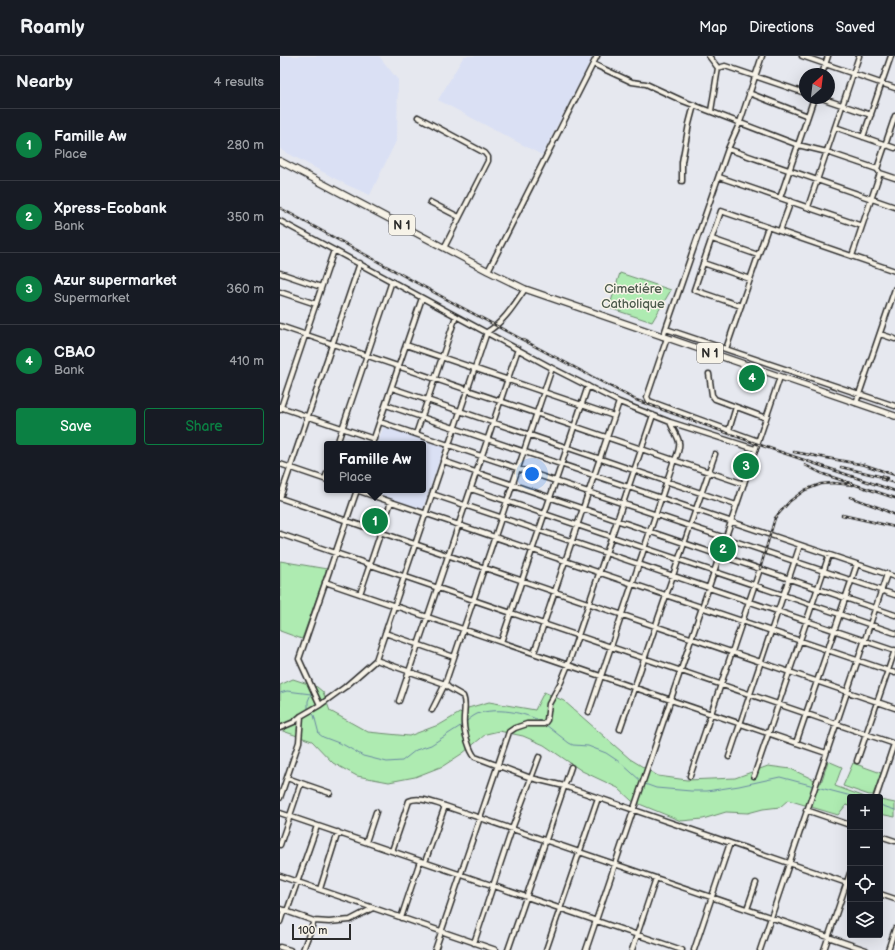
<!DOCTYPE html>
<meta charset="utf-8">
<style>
:root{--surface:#171b24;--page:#242831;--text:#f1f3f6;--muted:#9ea1a6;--line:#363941;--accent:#0b8043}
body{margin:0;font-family:"Balsamiq Sans",sans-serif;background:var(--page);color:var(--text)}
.controls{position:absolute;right:12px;bottom:12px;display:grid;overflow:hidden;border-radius:4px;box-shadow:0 4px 16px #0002}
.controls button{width:36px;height:36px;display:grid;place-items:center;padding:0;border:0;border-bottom:1px solid var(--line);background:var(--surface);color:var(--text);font:20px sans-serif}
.compass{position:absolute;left:519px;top:12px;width:36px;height:36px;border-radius:50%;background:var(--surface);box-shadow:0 4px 16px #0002;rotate:28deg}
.scale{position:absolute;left:12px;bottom:10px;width:59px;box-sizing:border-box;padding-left:4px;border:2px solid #2b2b2b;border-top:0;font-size:11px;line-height:14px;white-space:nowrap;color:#2b2b2b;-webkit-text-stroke:3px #f7f3e8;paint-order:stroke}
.you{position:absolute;left:252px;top:418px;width:14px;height:14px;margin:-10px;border:3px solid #fff;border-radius:50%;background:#1a73e8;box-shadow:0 0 0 6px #1a73e833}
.badge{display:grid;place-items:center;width:26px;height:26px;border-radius:50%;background:var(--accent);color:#fff;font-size:13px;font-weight:700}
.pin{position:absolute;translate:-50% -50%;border:2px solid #fff;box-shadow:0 1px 4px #0006}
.popup{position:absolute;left:44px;top:385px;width:102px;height:52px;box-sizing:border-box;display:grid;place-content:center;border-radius:4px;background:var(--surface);filter:drop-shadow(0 1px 3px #0005);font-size:13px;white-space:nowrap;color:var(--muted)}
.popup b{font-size:15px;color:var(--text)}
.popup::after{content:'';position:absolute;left:50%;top:100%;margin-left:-8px;border:8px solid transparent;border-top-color:var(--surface)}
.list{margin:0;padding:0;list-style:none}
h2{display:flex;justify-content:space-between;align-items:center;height:52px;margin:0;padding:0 16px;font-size:17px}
h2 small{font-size:13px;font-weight:400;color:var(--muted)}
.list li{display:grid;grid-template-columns:26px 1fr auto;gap:12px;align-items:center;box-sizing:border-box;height:72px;padding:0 16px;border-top:1px solid var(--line)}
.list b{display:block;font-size:15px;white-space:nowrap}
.list p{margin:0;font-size:13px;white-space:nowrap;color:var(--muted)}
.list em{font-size:13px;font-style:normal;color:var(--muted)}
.actions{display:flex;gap:8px;padding:12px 16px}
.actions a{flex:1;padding:9px 0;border:1px solid var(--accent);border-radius:4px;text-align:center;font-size:14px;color:var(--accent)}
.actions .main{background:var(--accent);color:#fff}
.icon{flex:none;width:22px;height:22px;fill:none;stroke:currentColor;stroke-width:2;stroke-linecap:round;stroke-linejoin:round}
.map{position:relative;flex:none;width:615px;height:894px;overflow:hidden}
header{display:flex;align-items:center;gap:24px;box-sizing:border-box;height:56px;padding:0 20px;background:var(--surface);border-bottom:1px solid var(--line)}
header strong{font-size:19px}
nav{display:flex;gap:22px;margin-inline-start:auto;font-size:14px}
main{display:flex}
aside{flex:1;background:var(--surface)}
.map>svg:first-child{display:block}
.built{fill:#dae0f4}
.green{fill:#aeebb1;stroke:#6c8b6e}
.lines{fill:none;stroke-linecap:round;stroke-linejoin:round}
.stream{stroke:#6989a1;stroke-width:1}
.minor-casing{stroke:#2b2b2b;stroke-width:7}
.highway-casing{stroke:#2b2b2b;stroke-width:8}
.minor{stroke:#f7f3e8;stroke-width:4}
.highway{stroke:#f7f3e8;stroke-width:5.5}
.rail-casing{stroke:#2b2b2b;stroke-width:2.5}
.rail{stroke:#f7f3e8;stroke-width:1;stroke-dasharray:3;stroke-linecap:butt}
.labels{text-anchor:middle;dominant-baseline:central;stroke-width:3;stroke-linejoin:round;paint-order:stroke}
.shield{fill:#f7f3e8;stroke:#686764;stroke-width:1}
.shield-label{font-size:12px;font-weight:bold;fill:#2b2b2b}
.park-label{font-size:13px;fill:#4c5b4c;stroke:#f7f3e8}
</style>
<header>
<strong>Roamly</strong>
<nav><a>Map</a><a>Directions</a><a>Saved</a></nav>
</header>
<main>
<aside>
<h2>Nearby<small>4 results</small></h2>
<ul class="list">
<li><span class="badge">1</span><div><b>Famille Aw</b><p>Place</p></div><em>280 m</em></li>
<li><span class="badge">2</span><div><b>Xpress-Ecobank</b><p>Bank</p></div><em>350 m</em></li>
<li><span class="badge">3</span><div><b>Azur supermarket</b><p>Supermarket</p></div><em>360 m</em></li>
<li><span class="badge">4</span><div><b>CBAO</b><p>Bank</p></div><em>410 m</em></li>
</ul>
<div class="actions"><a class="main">Save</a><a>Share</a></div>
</aside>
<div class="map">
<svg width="615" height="894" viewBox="0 0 615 894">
<rect width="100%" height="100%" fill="#e6e8ef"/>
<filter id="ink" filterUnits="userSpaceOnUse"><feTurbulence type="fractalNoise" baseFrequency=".025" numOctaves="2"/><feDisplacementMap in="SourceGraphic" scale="8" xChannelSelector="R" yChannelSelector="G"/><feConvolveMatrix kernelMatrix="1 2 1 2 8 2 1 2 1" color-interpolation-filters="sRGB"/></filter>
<g filter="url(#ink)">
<!-- built -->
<path class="built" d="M0,0H99L118,24L117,83L90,139L67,129L0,93Z
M184,0H313L262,99L158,44Z
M104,370L164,391L142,455L82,434H143V388H97Z"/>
<!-- green -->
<path class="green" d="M340,217L391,234L372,266L329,252Z
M0,505L47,513L22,583L0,575Z
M13,623L37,631L43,636L50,655L88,676L129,680L161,668L188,652L209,646L255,654L264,636L284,645L350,703L378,720L407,724L455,722L488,710L511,713L541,727L548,705L562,711L555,730L585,741H570V750L566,749L558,759L508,744L500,751L483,753L468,757L446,756L423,763L401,765L352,745L338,732L302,715L264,689L243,680L219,675L206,678L183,697L163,710L135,721L109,726L77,720L53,707L32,685L0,674V629Z
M573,707L601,717L593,739H589L563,730Z
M600,744L615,747V761L600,758Z"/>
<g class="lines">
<!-- stream -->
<path class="stream" d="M0,637L7,635L31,638L28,645V653
M30,656L34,659L39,678L43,681L64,689L83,700L107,706L122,705L136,694L151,689L182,669
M186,666C189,663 193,660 197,658C215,651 245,656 262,666
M266,669L289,687L293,689L308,690L326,697L341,707L362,726
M365,728L376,732L411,735H427L459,730L500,721L534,730
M537,731L575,741
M600,749L615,754"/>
<defs>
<path id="minor" d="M429,0L438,12L431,55
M522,0L615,32
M313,8L352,26L366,28L403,45L518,89L547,96L597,113L600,117L615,122
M438,12L445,10L525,37
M542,18L548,0
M469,37L528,60
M541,42L591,59
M138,61L205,97L208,101V105L164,192
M555,71L615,92
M583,81L611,0
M448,93L615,151
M597,113L615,60
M439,121L582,170
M402,125V106L409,68L414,49
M500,142L534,42
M150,146L179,161
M528,151L579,0
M0,165L272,312L339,346L390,366L475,393
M500,175L511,145
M432,183L478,199
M572,200L600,117
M423,207L470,223
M208,215L317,0
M0,217L41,231
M0,236L36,248
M461,250L414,234L441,155L615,215
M0,270L464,428
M386,273L615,350
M600,278L615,283
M383,281L448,93L460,66L482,0
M387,282L367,341L369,345L478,385
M126,289L334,360
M446,293L488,171
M429,318L432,339L435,343L486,362
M112,332L456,449
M576,347L615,233
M106,349L615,521
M0,351L94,383
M0,354L54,194
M100,366L615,539
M390,366C397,384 404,383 395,404
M449,374L456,351
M136,378L176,260
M57,388L112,225
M92,388L142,242
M163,405L615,559
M0,408L47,424
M45,423L47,417
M191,433L615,577
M76,434L615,617
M152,438L615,595
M0,442L615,652
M0,442L80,207
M0,478L615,688
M45,526L546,697
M80,538L111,446
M105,577L174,601
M221,586L308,330
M254,597L339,346
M96,604L165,628L169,632L183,640C187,649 183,658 184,668C184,676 190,696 195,701L251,722L284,730L570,828
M119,645L238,293
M40,649L19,603L77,434
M152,654L165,628L272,312
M309,656L394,404
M0,672L14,666L21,660L40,649L65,631L96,604L207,276C224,266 234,249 245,233
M340,673L435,398
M516,687L577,508
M449,701L520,489
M577,705L615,594
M410,720L480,513
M474,720L549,499
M21,727L50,737
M596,741L614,688
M0,742L19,686L21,660
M526,754L570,769
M0,757L402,894
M600,780L615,785
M86,786L96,756
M0,789L21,727L7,722
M112,795L129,745C139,740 154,747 165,750L586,894
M145,806L165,750
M0,820L216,894
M40,833L58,776
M600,838L615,843
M0,853L34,865L49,866L70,864L93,852
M467,853L476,827
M7,855L37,770
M121,862L140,805
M0,866L4,854
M194,887L232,773L259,701
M0,891L10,894
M23,894L34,865
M155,894L229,676L235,672L247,668H264L267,664L269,648L281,626L288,609L373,359
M228,894L291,711
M266,894L318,742
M306,894L500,321
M352,894L376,822
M414,894L450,787
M480,894L607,518
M544,894L570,817
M608,894L615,873"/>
<path id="highway" d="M0,105L208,215L245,233L615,360"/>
</defs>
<!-- minor casing -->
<use href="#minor" class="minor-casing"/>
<!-- highway casing -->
<use href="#highway" class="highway-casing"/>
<!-- minor -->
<use href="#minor" class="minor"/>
<!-- highway -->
<use href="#highway" class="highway"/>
<defs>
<path id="rail" d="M0,152L179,250L356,344L483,390L615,435
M514,396L585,409L615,419
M525,409L543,418L615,442
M561,411L607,422
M601,423L615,427
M570,441L600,452L615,459
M562,459L615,471
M480,513L495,462L510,445L525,434L541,428L553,427L573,429"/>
</defs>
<!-- rail casing -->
<use href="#rail" class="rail-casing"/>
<!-- rail -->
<use href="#rail" class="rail"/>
</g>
</g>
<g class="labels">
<!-- shield labels -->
<g class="shield">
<rect x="109" y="159" width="26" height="20" rx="3"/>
<rect x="417" y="287" width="26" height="20" rx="3"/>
</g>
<g class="shield-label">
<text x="122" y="169">N 1</text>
<text x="430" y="297">N 1</text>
</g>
<!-- park labels -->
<g class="park-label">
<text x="353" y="233">Cimetiére<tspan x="353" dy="15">Catholique</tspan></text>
</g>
</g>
</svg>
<div class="controls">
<button>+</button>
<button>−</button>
<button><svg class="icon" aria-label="locate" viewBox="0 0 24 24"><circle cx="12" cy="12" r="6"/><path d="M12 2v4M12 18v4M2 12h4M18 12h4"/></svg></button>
<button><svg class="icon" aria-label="layers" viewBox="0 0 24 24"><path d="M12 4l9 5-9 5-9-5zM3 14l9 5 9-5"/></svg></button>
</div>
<svg class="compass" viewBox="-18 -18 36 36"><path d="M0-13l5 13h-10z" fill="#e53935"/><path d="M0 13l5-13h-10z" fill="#9ea1a6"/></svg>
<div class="scale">100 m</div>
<div class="you"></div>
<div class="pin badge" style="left:95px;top:465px">1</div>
<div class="popup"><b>Famille Aw</b>Place</div>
<div class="pin badge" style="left:443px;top:493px">2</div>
<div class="pin badge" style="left:466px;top:410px">3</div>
<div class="pin badge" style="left:472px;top:322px">4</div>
</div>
</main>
